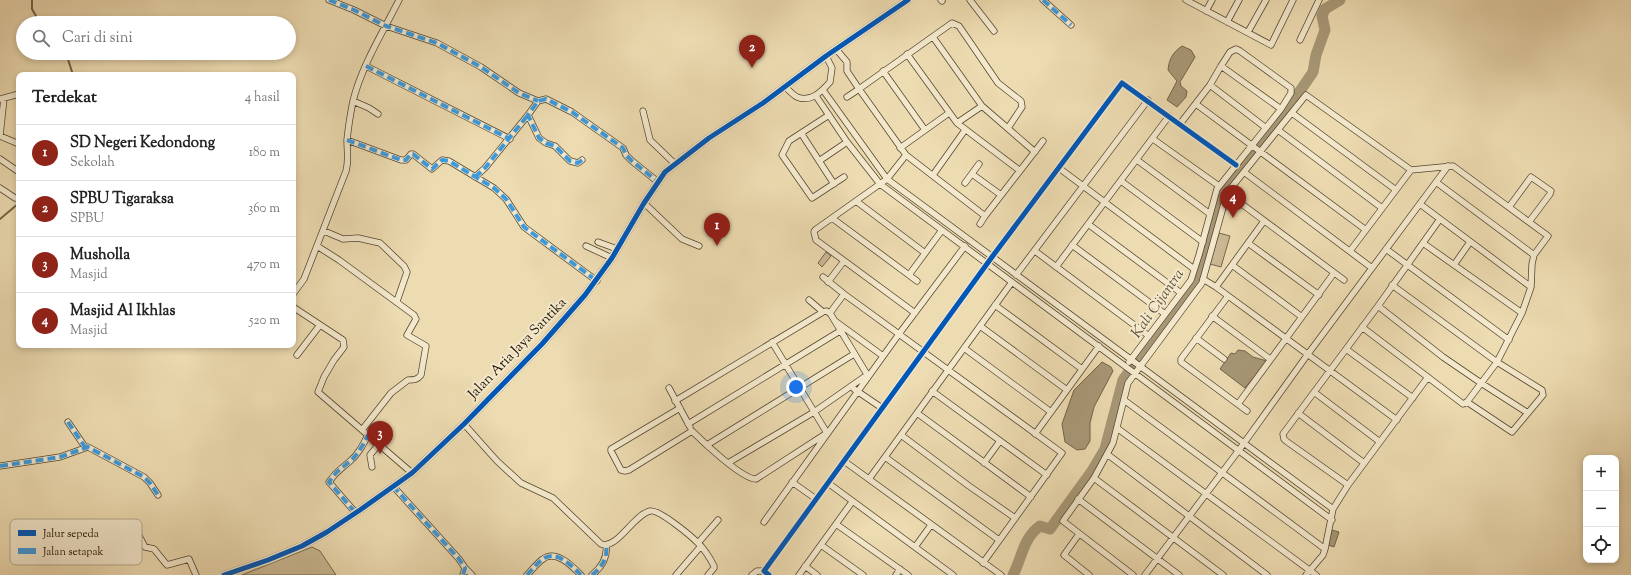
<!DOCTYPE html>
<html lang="id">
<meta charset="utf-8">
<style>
:root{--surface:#fff;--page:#f6f6f6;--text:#222;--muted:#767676;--line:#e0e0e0;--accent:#8f2418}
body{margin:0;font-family:"Sorts Mill Goudy",serif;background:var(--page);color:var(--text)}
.controls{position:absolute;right:12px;bottom:12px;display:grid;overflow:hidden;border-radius:8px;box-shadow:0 2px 6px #0003}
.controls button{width:36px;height:36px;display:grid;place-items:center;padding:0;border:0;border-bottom:1px solid var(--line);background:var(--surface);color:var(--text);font:20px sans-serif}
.you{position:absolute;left:796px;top:387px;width:14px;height:14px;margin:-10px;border:3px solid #fff;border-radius:50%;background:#1a73e8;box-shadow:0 0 0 6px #1a73e833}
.badge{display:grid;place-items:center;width:26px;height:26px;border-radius:50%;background:var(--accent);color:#fff;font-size:13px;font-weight:700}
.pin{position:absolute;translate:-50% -33px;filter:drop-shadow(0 1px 2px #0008)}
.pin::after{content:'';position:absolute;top:21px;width:14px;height:12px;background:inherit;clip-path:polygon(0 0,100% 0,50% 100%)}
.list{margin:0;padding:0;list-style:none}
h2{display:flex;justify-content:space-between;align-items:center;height:52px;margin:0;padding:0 16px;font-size:17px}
h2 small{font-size:13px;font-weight:400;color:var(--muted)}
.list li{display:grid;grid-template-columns:26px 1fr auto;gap:12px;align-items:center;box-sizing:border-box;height:56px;padding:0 16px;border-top:1px solid var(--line)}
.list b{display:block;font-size:15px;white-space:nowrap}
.list p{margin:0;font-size:13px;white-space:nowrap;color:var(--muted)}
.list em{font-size:13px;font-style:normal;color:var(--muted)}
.icon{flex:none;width:22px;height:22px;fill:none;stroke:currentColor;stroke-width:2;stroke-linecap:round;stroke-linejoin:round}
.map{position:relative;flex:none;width:1631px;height:575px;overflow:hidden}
.search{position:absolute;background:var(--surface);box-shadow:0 2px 6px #0003;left:16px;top:16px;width:280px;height:44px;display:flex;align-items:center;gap:10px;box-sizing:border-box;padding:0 14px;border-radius:22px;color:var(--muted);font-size:15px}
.panel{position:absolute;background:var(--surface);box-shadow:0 2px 6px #0003;left:16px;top:72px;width:280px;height:276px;border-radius:8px}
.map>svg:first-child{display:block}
.green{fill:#cab994;stroke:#75664c}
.water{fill:#a79776;stroke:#716348}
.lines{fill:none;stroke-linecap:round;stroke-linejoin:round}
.stream{stroke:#716348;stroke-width:2}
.river{stroke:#a79776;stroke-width:11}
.minor-casing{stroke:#53462f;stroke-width:7}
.tertiary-casing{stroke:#53462f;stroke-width:8}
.minor{stroke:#f3e8cc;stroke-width:5.5}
.tertiary{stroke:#f3e8cc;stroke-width:7}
.quiet{stroke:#3c9add;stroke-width:4;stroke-dasharray:8 4;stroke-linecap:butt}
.cycleway-casing{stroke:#f3e8cc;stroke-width:8}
.cycleway{stroke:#0057b8;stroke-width:5}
.labels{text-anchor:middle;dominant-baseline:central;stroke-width:4;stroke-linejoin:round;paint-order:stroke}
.street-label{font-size:14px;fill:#201404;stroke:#f3e8cc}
.water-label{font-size:15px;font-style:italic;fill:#5d4f37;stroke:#f3e8cc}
.key{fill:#f3e8cc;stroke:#b4a890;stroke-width:1}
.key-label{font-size:11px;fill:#201404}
</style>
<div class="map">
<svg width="1631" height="575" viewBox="0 0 1631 575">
<rect width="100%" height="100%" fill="#eddbb1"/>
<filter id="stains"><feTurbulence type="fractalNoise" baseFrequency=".005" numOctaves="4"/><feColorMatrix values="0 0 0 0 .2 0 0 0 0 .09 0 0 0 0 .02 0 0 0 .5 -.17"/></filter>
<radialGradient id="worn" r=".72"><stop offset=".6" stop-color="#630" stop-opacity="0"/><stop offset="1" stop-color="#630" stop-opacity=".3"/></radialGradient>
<!-- green -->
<path class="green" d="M1219,233L1230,236L1221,267L1210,264Z
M826,252L831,256L822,267L818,263Z
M312,547L320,551L336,575H242Z"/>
<!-- water -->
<path class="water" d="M1182,46L1191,50L1195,57L1180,82L1181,86L1187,91L1186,97L1177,107L1167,100L1177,81L1168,70C1169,59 1173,52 1182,46Z
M1238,350L1245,351L1253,357L1267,361L1245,388L1220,369L1231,353L1235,354Z
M1102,362L1111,367L1113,371L1094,407L1090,423V441L1085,449L1077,450L1065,442L1062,424L1074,390Z
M1332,530L1339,532L1334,547L1328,545Z"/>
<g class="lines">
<!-- stream -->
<path class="stream" d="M32,0V9L40,23
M66,53L73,75
M0,219L19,203"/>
<!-- river -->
<path class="river" d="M1013,575C1022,558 1023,538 1040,526L1050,529L1092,471L1105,449L1123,380L1192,285L1203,262L1220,193L1298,94L1313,72L1316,55L1325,30L1322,16L1325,9L1340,0"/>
<defs>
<path id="minor" d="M329,0L354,10L386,26L437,43L481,67L519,93L538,101
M941,0L942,1
M970,0L994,31
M1043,0L1071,25
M1186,0L1271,45L1293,0
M1206,11L1212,0
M1227,22L1239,0
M1248,32L1266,0
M933,37L982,106L1035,152
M1300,40L1319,0
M836,49L847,62V71L859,89L847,97
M907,54L957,123L1019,170
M366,66L510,139
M1221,66L1230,52L1236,49L1240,51L1291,88V93L1281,109
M883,71L925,130
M1210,85L1266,128
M785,87C789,90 793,95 797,97C811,103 822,91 830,82L832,68L826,56
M823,90L887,179L1333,509
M816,96L847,142L880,184L1332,520
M0,99L19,94
M353,101L369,108L378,114
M1196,104L1366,230
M643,111L650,140L675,164
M1292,113L1396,190
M829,115L789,141L782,155L812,198L844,177
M957,123L982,106
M1278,130L1382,208
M801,133L834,184
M0,136L4,98
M0,136L19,144
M1153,139L1219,186
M347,140L401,160H406L411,154H413L432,169L442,160L449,161L494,188L506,199L524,227L597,281
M900,148L949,113
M906,155L859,89L952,23L959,26L998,83L1021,101L1022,107L1008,128
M0,159L19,172
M582,160L578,163L570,161L555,146L546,143L539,138L528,115L538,101L546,99L572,112L623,148L626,155L632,161L658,182
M1137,160L1210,214
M819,161L847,142
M1059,168L1194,269
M1244,172L1372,268
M972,174L1001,195
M933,175L965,130
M475,177L485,168L528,115
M1121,181L1203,242
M1436,182L1534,255
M965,183L979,164
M0,188L15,198
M1227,193L1344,280
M856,201L925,253
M644,203L682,239L699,246
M1420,204L1531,287
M1509,207L1531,177L1551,191L1550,194L1529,222
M832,218L917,281
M980,224L985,216
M1088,224L1181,293
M324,231L343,239L358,238L380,243L404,266L407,272L397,301
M598,242L617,249
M1248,243L1319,295
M1423,243L1522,313
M1072,245L1165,314
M317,246L339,260L414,315L416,319L407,335L426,346L421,375C417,380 414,380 408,380L391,393L362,430
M586,246L612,258
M1386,249L1509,340
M1035,251L1149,336
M1350,251L1411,170L1453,166L1548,236L1534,255L1532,264L1531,287L1522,313L1497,362L1467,402
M1232,265L1302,317
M1454,265L1470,242
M1056,267L1169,116
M909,275L942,230
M1016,275L1148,100
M823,277L844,294L1062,453L983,563
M1203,279L1216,287L1397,420
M828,282L844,261
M1216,287L1264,221
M293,294L304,279L346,171C349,160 347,151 347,140C348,130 351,111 353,101C362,65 383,32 399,0
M844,294L830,313L868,376
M1228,296L1181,359V362L1247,411
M809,300L823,312
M995,305L1082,369
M1378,306L1443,357L1481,383L1528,413
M293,307L343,340L344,347L334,360L324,377L318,392L412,473
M915,313L816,240L814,232L815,230L887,179L906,155L985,216L1043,141
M1212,316L1270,359
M835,321L883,356
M980,326L1067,390
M1362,327L1463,404L1467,402L1512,432L1543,395L1542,390L1497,362L1392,285
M1196,338L1224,359
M772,342L827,433
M964,348L1051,412
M1346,349L1413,398
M297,355L320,325
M1129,362L1191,280L1199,255L1217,189L1281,109L1221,66L1210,85L1180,124
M669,388L690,427
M854,389L882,408
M932,391L1047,475
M1314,392L1380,442
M1124,400L1325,549L1323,555L1306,575
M675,401L823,312L826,311L830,313
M1238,404L1334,273
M680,408L611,449V451L621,470L625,471L629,470L692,431C703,442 742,479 756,479L827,433
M917,413L1031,497
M1298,413L1364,463
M68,422L85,447
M464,424L497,461L521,483L553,498L601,544C617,550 633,515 650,511C659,509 691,536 698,543C704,549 710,558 714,566V568L708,575
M688,424L840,331
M1117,428L1316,575
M1035,434L1099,346
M901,435L969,486L1015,518
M707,445L854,354
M1107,454L1267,575
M885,457L999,540
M844,461L1001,575
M728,463L814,412L867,375
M984,463L1000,441
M0,466L60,457L88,447L144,477L150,483L158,495
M372,467L370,455L379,444
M1094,478L1223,575
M869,479L1012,282
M792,482L816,499
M828,483L953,575
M1348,485L1286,441L1284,439L1283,434L1378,306L1440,219
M393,486L459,559L465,568L463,575
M1078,499L1179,575
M355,512L329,482C337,470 339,471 349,462C358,455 363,445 368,435
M764,522L899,334L965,246
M836,524L908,575
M138,534L145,547L154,549L167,565L189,559L196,575
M1079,534L1064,555L1089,575
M698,543L718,520
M821,545L863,575
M915,547L931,525
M1325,549L1333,509L1348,485L1428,377
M805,566L817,575
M465,568L472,575
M527,575C532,570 537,563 543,559C556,549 572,566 581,575
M592,575C602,567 608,558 606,545
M676,575L701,546
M752,575L757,571H764
M769,575L764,571L992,257L1122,83L1236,165
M799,575L852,502
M896,575L900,569
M1133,575L1063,521L1094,478L1113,443L1128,383L1202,283L1227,193L1306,95L1411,170
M1145,575L1239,450L1308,354L1448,166"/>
<path id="tertiary" d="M224,575L268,560L302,546L327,532L360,510L412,473L464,424L542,344L585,295L612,258L644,203L665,172L709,138L763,103L826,56L908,0"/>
</defs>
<!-- minor casing -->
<use href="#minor" class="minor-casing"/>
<!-- tertiary casing -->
<use href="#tertiary" class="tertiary-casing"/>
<!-- minor -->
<use href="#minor" class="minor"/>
<!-- tertiary -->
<use href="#tertiary" class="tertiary"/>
<!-- quiet -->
<path class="quiet" d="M329,0L354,10L386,26L437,43L481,67L519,93L538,101
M1043,0L1071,25
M366,66L510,139
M347,140L401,160H406L411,154H413L432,169L442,160L449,161L494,188L506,199L524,227L597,281
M582,160L578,163L570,161L555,146L546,143L539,138L528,115L538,101L546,99L572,112L623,148L626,155L632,161L658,182
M475,177L485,168L528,115
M68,422L85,447
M0,466L60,457L88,447L144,477L150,483L158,495
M393,486L459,559L465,568L463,575
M355,512L329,482C337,470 339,471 349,462C358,455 363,445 368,435
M527,575C532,570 537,563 543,559C556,549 572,566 581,575
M592,575C602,567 608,558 606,545"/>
<defs>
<path id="cycleway" d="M224,575L268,560L302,546L327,532L360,510L412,473L464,424L542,344L585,295L612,258L644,203L665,172L709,138L763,103L826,56L908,0
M769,575L764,571L992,257L1122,83L1236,165"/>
</defs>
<!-- cycleway casing -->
<use href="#cycleway" class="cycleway-casing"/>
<!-- cycleway -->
<use href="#cycleway" class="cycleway"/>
</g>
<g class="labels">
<!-- street labels -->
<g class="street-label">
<text transform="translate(518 349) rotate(-46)">Jalan Aria Jaya Santika</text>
</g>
<!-- water labels -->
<g class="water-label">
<text transform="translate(1158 304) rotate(-55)">Kali Cijantra</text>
</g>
</g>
<!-- legend -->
<rect x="10" y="519" width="132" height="46" rx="6" class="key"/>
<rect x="18" y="530" width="18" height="6" fill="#0057b8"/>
<rect x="18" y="548" width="18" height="6" fill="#3c9add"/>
<g class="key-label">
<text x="43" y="537">Jalur sepeda</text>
<text x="43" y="555">Jalan setapak</text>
</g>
<rect width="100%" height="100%" filter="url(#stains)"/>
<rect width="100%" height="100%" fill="url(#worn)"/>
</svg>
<div class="controls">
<button>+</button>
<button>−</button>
<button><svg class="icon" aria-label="locate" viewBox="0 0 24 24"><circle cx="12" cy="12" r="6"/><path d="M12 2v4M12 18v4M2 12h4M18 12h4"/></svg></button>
</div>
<div class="you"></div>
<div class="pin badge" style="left:717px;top:246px">1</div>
<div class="pin badge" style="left:752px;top:68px">2</div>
<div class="pin badge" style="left:380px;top:454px">3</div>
<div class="pin badge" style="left:1233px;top:218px">4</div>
<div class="search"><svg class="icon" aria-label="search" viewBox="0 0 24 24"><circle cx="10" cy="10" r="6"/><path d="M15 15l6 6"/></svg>Cari di sini</div>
<section class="panel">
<h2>Terdekat<small>4 hasil</small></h2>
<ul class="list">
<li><span class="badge">1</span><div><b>SD Negeri Kedondong</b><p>Sekolah</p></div><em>180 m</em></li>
<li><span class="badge">2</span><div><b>SPBU Tigaraksa</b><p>SPBU</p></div><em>360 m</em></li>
<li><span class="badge">3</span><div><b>Musholla</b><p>Masjid</p></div><em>470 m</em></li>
<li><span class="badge">4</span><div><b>Masjid Al Ikhlas</b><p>Masjid</p></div><em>520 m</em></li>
</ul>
</section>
</div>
